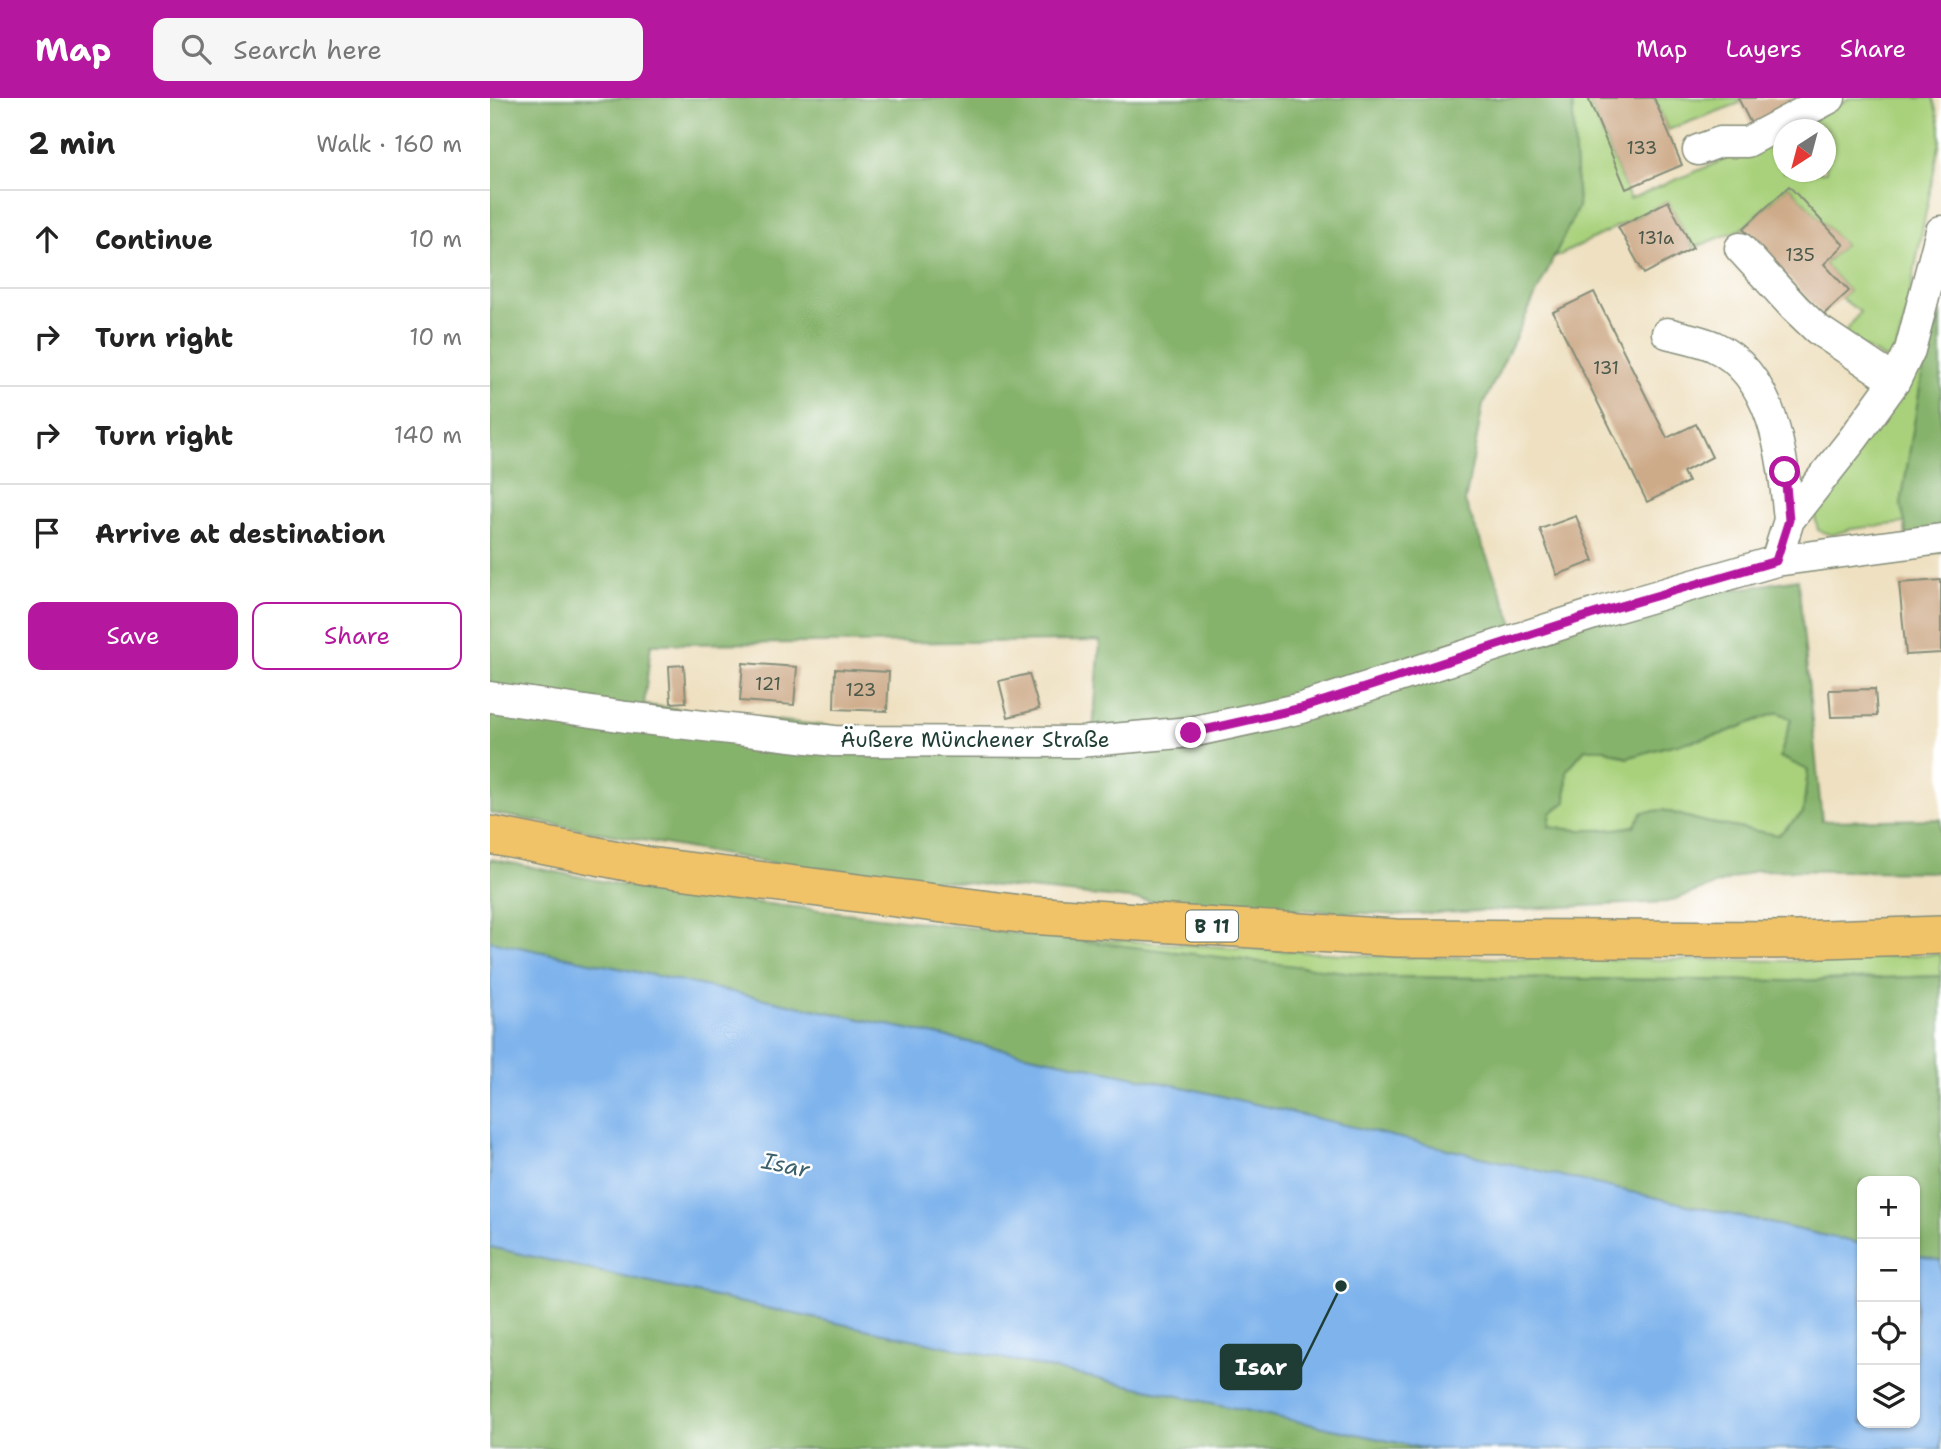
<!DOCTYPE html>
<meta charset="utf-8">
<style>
:root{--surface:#fff;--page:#f6f6f6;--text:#222;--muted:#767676;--line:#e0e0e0;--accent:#b5179e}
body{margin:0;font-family:"Shantell Sans",sans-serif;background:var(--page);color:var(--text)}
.controls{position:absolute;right:21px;bottom:21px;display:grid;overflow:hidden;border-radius:14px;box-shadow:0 2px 5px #0004}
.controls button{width:63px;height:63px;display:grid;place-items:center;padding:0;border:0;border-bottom:2px solid var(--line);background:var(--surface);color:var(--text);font:35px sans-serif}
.compass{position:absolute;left:1283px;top:21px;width:63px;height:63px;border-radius:50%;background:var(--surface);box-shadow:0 2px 5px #0004;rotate:216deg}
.stop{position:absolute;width:21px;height:21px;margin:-16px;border:5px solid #b5179e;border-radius:50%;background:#fff}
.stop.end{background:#b5179e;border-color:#fff;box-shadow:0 2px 7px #0008}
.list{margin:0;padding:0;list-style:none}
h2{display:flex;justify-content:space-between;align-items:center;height:91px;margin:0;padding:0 28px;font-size:30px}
h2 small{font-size:23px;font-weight:400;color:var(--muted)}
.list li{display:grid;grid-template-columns:46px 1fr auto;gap:21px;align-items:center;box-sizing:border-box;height:98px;padding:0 28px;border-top:2px solid var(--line)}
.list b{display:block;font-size:26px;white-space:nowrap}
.list em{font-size:23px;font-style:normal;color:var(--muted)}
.actions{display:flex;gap:14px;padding:21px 28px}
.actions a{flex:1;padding:16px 0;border:2px solid var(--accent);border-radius:14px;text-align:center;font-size:24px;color:var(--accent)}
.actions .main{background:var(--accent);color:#fff}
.icon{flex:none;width:38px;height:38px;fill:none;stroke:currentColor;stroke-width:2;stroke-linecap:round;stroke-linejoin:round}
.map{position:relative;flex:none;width:1451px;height:1351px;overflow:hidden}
header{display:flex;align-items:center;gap:42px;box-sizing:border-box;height:98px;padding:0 35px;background:var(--accent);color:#fff}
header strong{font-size:33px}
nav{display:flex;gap:38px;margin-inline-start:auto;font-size:24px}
.search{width:490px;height:63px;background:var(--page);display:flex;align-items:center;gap:18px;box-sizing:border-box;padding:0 24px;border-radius:14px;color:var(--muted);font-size:26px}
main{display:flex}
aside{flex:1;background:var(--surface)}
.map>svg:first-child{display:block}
.green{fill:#a9d17c;stroke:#648758;stroke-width:2}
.forest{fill:#86b36c;stroke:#527850;stroke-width:2;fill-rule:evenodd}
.water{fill:#7eb3ec;stroke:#4e7890;stroke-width:2}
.building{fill:#cdaa88}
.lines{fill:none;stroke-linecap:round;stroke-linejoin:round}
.minor-casing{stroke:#868e7a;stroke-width:33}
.major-casing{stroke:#868e7a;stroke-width:40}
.minor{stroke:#fff;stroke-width:30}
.major{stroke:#f1c369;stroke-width:37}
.route{stroke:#b5179e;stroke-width:9}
.labels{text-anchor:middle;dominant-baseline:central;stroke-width:5;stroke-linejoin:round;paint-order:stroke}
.number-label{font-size:18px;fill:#4a5849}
.shield{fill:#fff;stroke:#627771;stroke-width:2}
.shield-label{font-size:19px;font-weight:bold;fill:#1f3d34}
.street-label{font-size:21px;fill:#1f3d34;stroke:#fff}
.water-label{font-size:23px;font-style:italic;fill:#3c606b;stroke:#fff}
.leader{fill:none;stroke:#1f3d34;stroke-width:2.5}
.callout-dot{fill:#1f3d34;stroke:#fff;stroke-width:2.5}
.callout{fill:#1f3d34;stroke:#1f3d34;stroke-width:2.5}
.callout-label{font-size:23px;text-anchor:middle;font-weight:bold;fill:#fff}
</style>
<header>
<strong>Map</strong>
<div class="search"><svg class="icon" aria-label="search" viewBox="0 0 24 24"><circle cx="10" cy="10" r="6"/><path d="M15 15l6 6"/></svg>Search here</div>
<nav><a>Map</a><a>Layers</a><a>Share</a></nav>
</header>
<main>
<aside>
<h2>2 min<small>Walk · 160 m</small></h2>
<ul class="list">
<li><svg class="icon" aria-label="ahead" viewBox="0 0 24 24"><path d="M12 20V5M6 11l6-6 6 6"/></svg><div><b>Continue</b></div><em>10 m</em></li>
<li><svg class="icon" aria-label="right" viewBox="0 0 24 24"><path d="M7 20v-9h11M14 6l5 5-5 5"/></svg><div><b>Turn right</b></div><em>10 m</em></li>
<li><svg class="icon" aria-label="right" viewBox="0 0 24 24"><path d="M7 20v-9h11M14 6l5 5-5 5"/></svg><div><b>Turn right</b></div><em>140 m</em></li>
<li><svg class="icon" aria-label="arrive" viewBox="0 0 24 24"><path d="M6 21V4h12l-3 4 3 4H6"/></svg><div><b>Arrive at destination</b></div></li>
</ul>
<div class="actions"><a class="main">Save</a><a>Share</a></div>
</aside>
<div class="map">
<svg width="1451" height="1351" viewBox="0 0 1451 1351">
<rect width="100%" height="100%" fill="#fff"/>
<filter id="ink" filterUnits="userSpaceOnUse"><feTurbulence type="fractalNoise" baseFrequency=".0143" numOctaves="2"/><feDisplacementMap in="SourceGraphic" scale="14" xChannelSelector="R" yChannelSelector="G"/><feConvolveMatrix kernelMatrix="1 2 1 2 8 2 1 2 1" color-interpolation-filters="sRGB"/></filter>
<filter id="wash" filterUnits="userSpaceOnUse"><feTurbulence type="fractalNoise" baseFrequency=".00686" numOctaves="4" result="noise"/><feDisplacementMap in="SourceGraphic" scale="28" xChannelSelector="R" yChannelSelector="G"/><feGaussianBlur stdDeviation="1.57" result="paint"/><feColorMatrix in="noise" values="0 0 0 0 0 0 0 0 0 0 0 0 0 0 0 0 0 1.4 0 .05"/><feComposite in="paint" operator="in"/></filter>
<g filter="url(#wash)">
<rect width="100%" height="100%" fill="#eee0c0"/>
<!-- green -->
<path class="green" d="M1082,0H1098L1140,101L1293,37L1294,74H1336V32L1306,31L1360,0H1443L1450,27V43L1414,225L1402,264L1352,239L1370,214L1351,200L1359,193L1334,166L1354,147L1299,88L1252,131L1203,150L1178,103L1062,161L1088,109Z
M1164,0H1248L1250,5L1178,32Z
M1435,259L1411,406L1415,425L1361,431L1341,437L1328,432L1323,410L1335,390Z
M1289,614L1301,620L1290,659L1318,671L1313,715L1288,737L1215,724L1173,712C1163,717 1153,725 1143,728C1116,737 1085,732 1058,729L1061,715L1076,703L1077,672L1095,651H1114L1137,660L1174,649L1229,637Z
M535,837L902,859L1305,863L1451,856V878L1300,883L898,879Z"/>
<!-- forest -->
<path class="forest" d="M0,0H1082L1088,109L993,307L975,404L1025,529L1308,481L1332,723L1451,721V774L1267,772L1177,804L908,817L680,805L292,767L0,715ZM610,543L603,633H379L154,607L161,546ZM1288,614L1301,621L1290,659L1318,672L1313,715L1288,737L1215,724L1173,712L1153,714L1144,728C1115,734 1088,733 1059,729L1061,715L1076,704L1077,672L1095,651H1114L1137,660L1174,649L1229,637Z
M1451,214V454L1417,455L1415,425L1411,406L1435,259Z
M0,761L152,791L898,879L1300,883L1451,878V1163L1425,1157V1083H1372V1146L1127,1091L697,990L0,843Z
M0,1149L174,1188L937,1351H0Z"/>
<!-- water -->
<path class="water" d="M0,843L697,990L1127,1091L1372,1146V1325H1425V1157L1451,1163V1351H937L174,1188L0,1149Z"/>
<g id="blocks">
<!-- building -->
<path class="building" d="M1098,0H1164L1192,67L1136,91Z
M1248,0H1327L1264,32Z
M1299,88L1354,147L1334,166L1359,193L1333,217L1253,131Z
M1178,103L1203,150L1154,176L1128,129Z
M1104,194L1177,340L1206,326L1222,359L1193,374L1198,384L1157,404L1063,214Z
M1086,418L1104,463L1067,477L1050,431Z
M1451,482V555L1416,557L1409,485Z
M253,565L307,569L304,607L250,603Z
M194,567L196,604L181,605L179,568Z
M345,571L399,574L397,613L344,611Z
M539,576L549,611L518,619L509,583Z
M1385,591L1387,618L1341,619L1339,592Z"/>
</g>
</g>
<g filter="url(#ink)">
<use href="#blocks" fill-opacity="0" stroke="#868e7a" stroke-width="2"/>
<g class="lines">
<defs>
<path id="minor" d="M1208,52L1230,44H1257L1340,0
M1250,150L1304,209L1327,231L1405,283
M1177,235C1192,239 1209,242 1223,248C1286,277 1293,363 1299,422
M1286,463L1299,422L1363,341L1405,283L1420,252L1451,133
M0,599L136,619L344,643L588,644L701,634L812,610L1107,515L1286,463L1451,441"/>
<path id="major" d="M0,737L158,768L538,817L906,840L1306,842L1451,837"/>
</defs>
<!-- minor casing -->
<use href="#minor" class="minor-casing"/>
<!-- major casing -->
<use href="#major" class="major-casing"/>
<!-- minor -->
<use href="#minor" class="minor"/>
<!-- major -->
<use href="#major" class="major"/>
</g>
</g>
<g class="lines" filter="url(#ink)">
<!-- route -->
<path class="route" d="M701,635L812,610L1107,515L1286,463L1299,422L1295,374"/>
</g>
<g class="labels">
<!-- number labels -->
<g class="number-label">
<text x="1152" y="50">133</text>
<text x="1166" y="140">131a</text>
<text x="1310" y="157">135</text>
<text x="1116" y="270">131</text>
<text x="278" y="586">121</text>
<text x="371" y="592">123</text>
</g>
<!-- shield labels -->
<rect class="shield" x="696" y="812.5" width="52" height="31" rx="5"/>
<g class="shield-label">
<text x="722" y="828">B 11</text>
</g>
<!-- street labels -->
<g class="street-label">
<text x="485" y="642">Äußere Münchener Straße</text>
</g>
<!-- water labels -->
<g class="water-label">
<text transform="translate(296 1067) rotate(12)">Isar</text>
</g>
</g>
<!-- callouts -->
<path class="leader" d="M851 1188L811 1269"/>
<circle class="callout-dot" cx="851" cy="1188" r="7"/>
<rect class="callout" x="731" y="1247" width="80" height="44" rx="7"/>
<g class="callout-label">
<text x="771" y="1277">Isar</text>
</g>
</svg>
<div class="controls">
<button>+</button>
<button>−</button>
<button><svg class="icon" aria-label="locate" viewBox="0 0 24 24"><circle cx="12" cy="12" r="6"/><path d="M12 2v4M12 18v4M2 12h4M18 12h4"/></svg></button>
<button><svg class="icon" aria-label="layers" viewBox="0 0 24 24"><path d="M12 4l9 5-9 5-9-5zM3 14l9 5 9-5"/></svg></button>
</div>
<svg class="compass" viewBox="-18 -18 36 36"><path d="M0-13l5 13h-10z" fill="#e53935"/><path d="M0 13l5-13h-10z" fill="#767676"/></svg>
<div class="stop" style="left:1295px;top:374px"></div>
<div class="stop end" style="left:701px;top:635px"></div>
</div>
</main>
